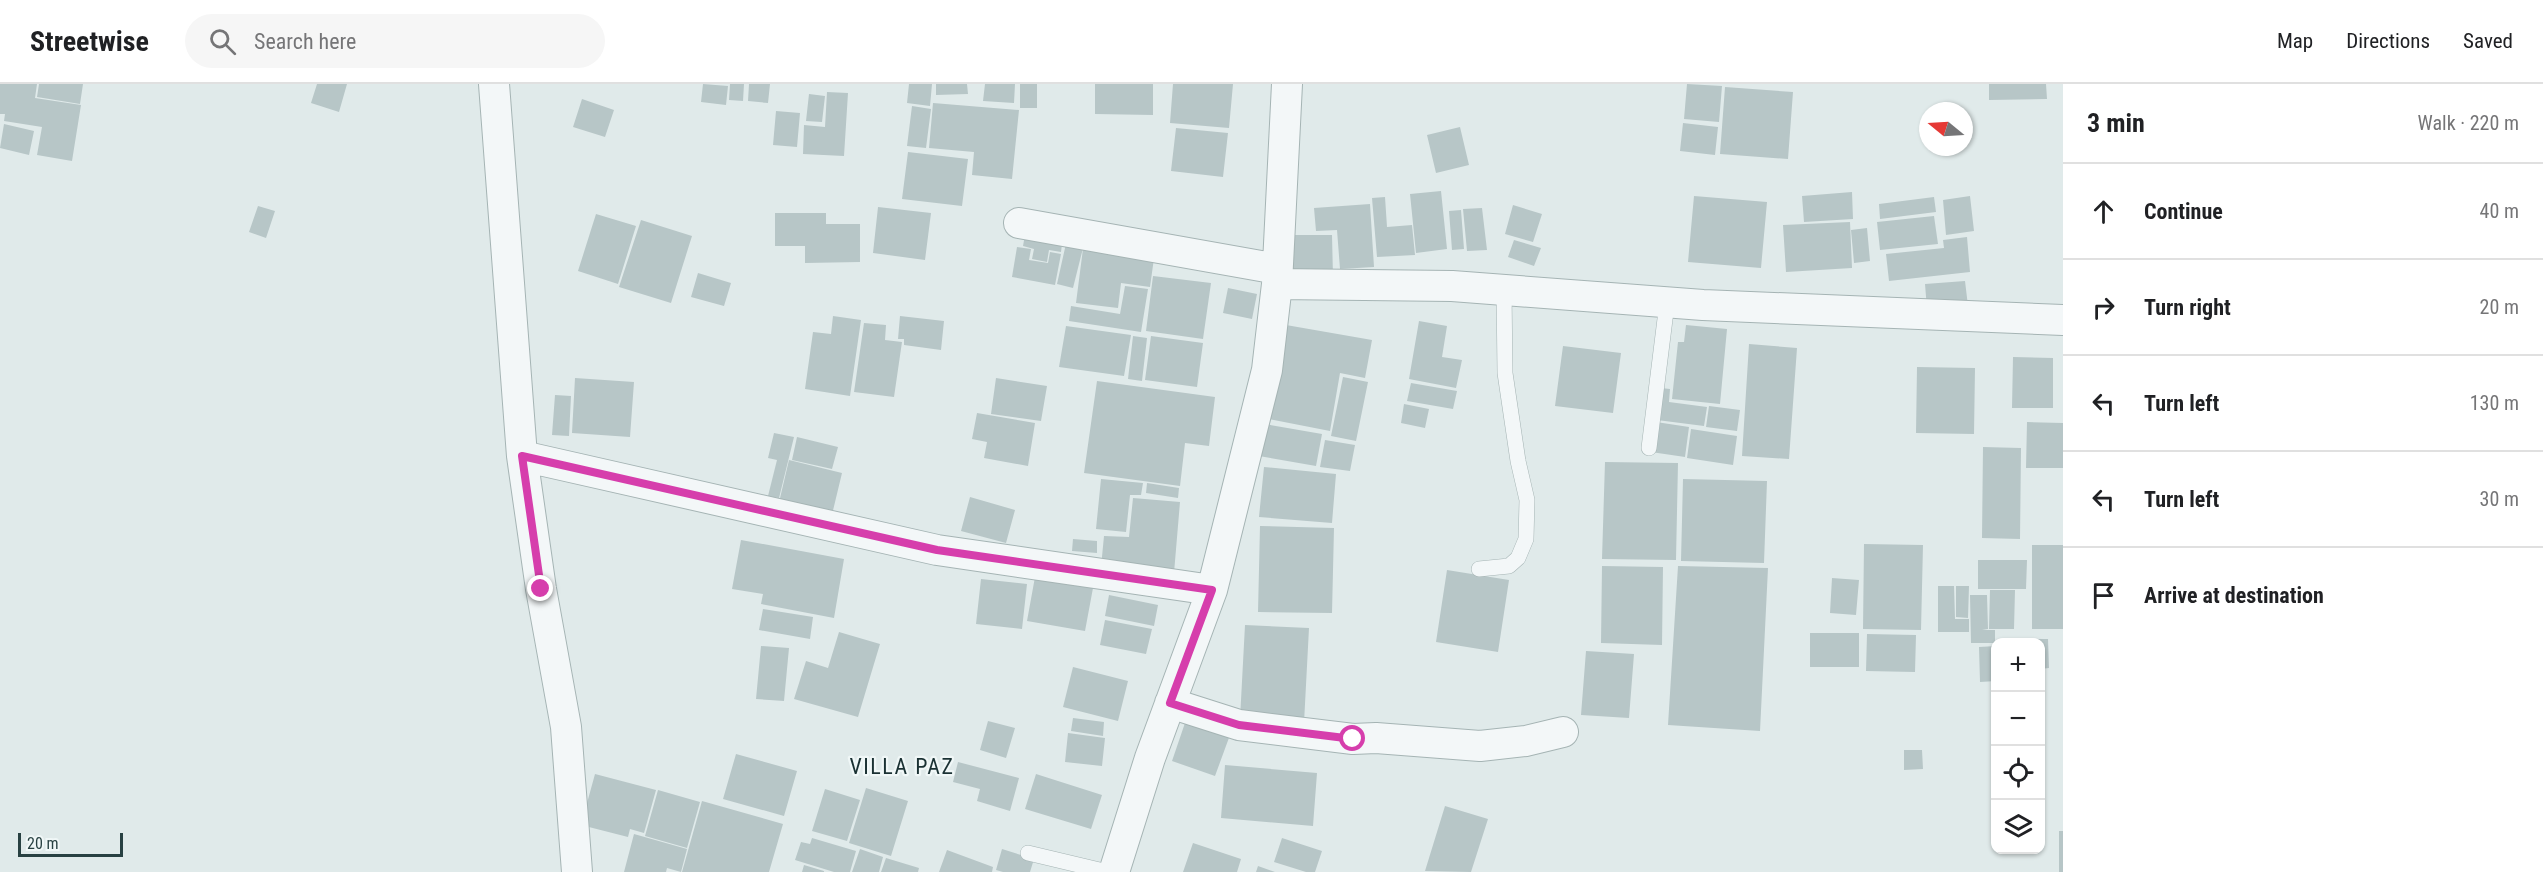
<!DOCTYPE html>
<meta charset="utf-8">
<style>
:root{--surface:#fff;--page:#f6f6f6;--text:#202124;--muted:#757577;--line:#e0e0e0}
body{margin:0;font-family:"Roboto Condensed",sans-serif;background:var(--page);color:var(--text)}
.controls{position:absolute;right:18px;bottom:18px;display:grid;overflow:hidden;border-radius:12px;box-shadow:0 2px 4px #0004}
.controls button{width:54px;height:54px;display:grid;place-items:center;padding:0;border:0;border-bottom:2px solid var(--line);background:var(--surface);color:var(--text);font:30px sans-serif}
.compass{position:absolute;left:1919px;top:18px;width:54px;height:54px;border-radius:50%;background:var(--surface);box-shadow:0 2px 4px #0004;rotate:288deg}
.scale{position:absolute;left:18px;bottom:15px;width:105px;box-sizing:border-box;padding-left:6px;border:3px solid #284142;border-top:0;font-size:16px;line-height:21px;white-space:nowrap;color:#284142;-webkit-text-stroke:4px #f0f7f7;paint-order:stroke}
.stop{position:absolute;width:18px;height:18px;margin:-14px;border:4px solid #d63eac;border-radius:50%;background:#fff}
.stop.end{background:#d63eac;border-color:#fff;box-shadow:0 2px 6px #0008}
.list{margin:0;padding:0;list-style:none}
h2{display:flex;justify-content:space-between;align-items:center;height:78px;margin:0;padding:0 24px;font-size:26px}
h2 small{font-size:20px;font-weight:400;color:var(--muted)}
.list li{display:grid;grid-template-columns:39px 1fr auto;gap:18px;align-items:center;box-sizing:border-box;height:96px;padding:0 24px;border-top:2px solid var(--line)}
.list b{display:block;font-size:22px;white-space:nowrap}
.list em{font-size:20px;font-style:normal;color:var(--muted)}
.icon{flex:none;width:33px;height:33px;fill:none;stroke:currentColor;stroke-width:2;stroke-linecap:round;stroke-linejoin:round}
.map{position:relative;flex:none;width:2063px;height:788px;overflow:hidden}
header{display:flex;align-items:center;gap:36px;box-sizing:border-box;height:84px;padding:0 30px;background:var(--surface);border-bottom:2px solid var(--line)}
header strong{font-size:28px}
nav{display:flex;gap:33px;margin-inline-start:auto;font-size:21px}
.search{width:420px;height:54px;background:var(--page);display:flex;align-items:center;gap:15px;box-sizing:border-box;padding:0 21px;border-radius:33px;color:var(--muted);font-size:22px}
main{display:flex}
aside{flex:1;background:var(--surface)}
.map>svg:first-child{display:block}
.building{fill:#b7c6c7}
.lines{fill:none;stroke-linecap:round;stroke-linejoin:round}
.lane-casing{stroke:#a5b4b4;stroke-width:16}
.street-casing{stroke:#a5b4b4;stroke-width:32}
.lane{stroke:#f3f7f8;stroke-width:15}
.street{stroke:#f3f7f8;stroke-width:30}
.route{stroke:#d63eac;stroke-width:8}
.labels{text-anchor:middle;dominant-baseline:central;stroke-width:4.5;stroke-linejoin:round;paint-order:stroke}
.neighbourhood-label{font-size:22px;letter-spacing:1.5px;fill:#1a3133;stroke:#f0f7f7}
</style>
<header>
<strong>Streetwise</strong>
<div class="search"><svg class="icon" aria-label="search" viewBox="0 0 24 24"><circle cx="10" cy="10" r="6"/><path d="M15 15l6 6"/></svg>Search here</div>
<nav><a>Map</a><a>Directions</a><a>Saved</a></nav>
</header>
<main>
<div class="map">
<svg width="2063" height="788" viewBox="0 0 2063 788">
<rect width="100%" height="100%" fill="#e0eaea"/>
<!-- building -->
<path class="building" d="M0,0H37L35,14L81,21L72,77L37,71L42,43L4,37L5,30H0Z
M39,0H83L80,20L37,13Z
M317,0H347L339,28L311,19Z
M703,0L728,2L726,21L701,18Z
M730,0H744L743,17L729,16Z
M749,0H770L768,19L748,17Z
M909,0H932L930,22L907,19Z
M936,0H967L968,10L936,11Z
M985,0H1015L1014,19L983,17Z
M1020,0H1037V24H1020Z
M1095,0H1153V31L1095,30Z
M1173,0H1233L1229,44L1170,39Z
M1687,0L1722,2L1719,38L1684,35Z
M1989,0H2046L2047,15L1989,16Z
M1725,3L1793,8L1788,75L1720,70Z
M827,8L848,9L844,72L803,70L804,41L825,43Z
M809,10L825,12L822,38L806,37Z
M582,15L614,26L605,53L573,43Z
M933,19L1019,26L1012,95L972,91L974,68L929,64Z
M912,22L931,25L926,64L907,62Z
M776,27L800,29L797,63L773,61Z
M1683,39L1718,43L1715,71L1680,67Z
M4,40L34,47L29,71L0,64Z
M1460,43L1469,81L1436,89L1427,51Z
M1176,44L1228,49L1223,93L1171,87Z
M908,68L968,75L962,122L902,115Z
M1441,107L1447,165L1416,169L1410,110Z
M1852,108L1853,135L1804,138L1802,112Z
M1694,112L1767,118L1761,184L1688,178Z
M1970,112L1974,147L1946,151L1943,116Z
M1385,113L1387,143L1412,141L1415,171L1377,173L1372,114Z
M1934,113L1936,128L1880,135L1879,120Z
M1370,120L1374,183L1340,185L1337,146L1316,147L1314,124Z
M1513,121L1542,130L1533,158L1505,150Z
M258,122L275,127L266,154L249,148Z
M878,123L931,129L925,176L873,169Z
M1482,124L1487,166L1467,167L1463,125Z
M1461,126L1464,165L1452,166L1449,127Z
M775,129H826V140H860V178L805,179V162H775Z
M596,130L636,142L618,200L578,187Z
M1934,132L1938,160L1880,166L1877,138Z
M641,136L692,152L671,219L619,203Z
M1850,138L1852,184L1786,188L1783,141Z
M1867,144L1870,177L1854,179L1851,146Z
M1026,145L1063,152L1061,168L1049,166L1047,178L1032,175L1034,165L1023,162Z
M1289,151H1332L1333,193L1290,194Z
M1967,153L1970,188L1889,197L1886,170L1944,164L1943,156Z
M1067,155L1084,160L1073,204L1057,200Z
M1514,156L1541,164L1534,182L1508,173Z
M1084,157L1155,167L1150,203L1121,199L1118,224L1076,219Z
M1017,163L1031,165L1029,176L1048,179L1050,168L1061,170L1055,201L1012,193Z
M698,189L731,199L724,222L691,213Z
M1153,192L1211,199L1203,255L1146,247Z
M1965,197L1968,222L1927,225L1925,200Z
M1125,202L1148,205L1141,248L1069,237L1071,222L1120,230Z
M1228,204L1257,210L1252,235L1223,229Z
M833,232L861,236L850,312L805,305L813,248L831,250Z
M900,232L944,237L941,266L904,261V255H898Z
M1419,237L1447,242L1442,273L1462,276L1456,304L1409,295Z
M864,239L886,241L885,256L902,258L894,313L854,308Z
M1286,241L1372,256L1365,294L1340,289L1330,347L1269,335Z
M1686,241L1727,245L1720,320L1672,315L1678,258H1684Z
M1066,242L1131,251L1124,292L1059,283Z
M1133,252L1147,254L1142,297L1128,295Z
M1151,252L1203,259L1197,303L1145,296Z
M1749,260L1797,264L1789,375L1742,372Z
M1563,262L1621,269L1613,329L1555,322Z
M2013,273L2053,274V324H2012Z
M1917,283L1975,284L1974,350L1916,349Z
M1343,293L1368,298L1356,357L1331,352Z
M575,294L634,298L630,353L572,349Z
M996,294L1047,302L1041,337L991,330Z
M1097,297L1215,313L1209,362L1185,359L1180,402L1084,389Z
M1411,299L1457,307L1453,325L1407,317Z
M1661,304L1670,305L1669,318L1707,323L1704,342L1657,336Z
M555,311L571,312L569,352L552,351Z
M1404,320L1429,325L1425,344L1401,339Z
M1709,322L1740,326L1737,347L1706,343Z
M977,329L1035,339L1028,382L984,374L987,358L972,355Z
M1656,338L1689,343L1685,373L1651,368Z
M2027,338L2063,339V384H2026Z
M1265,340L1322,350L1316,382L1259,372Z
M1691,345L1737,352L1733,381L1687,374Z
M774,349L794,353L779,414L768,412L777,376L768,374Z
M797,353L838,363L832,385L792,376Z
M1325,356L1355,361L1350,387L1320,383Z
M1983,363L2021,364L2020,455L1982,454Z
M789,376L842,389L830,439L777,427Z
M1605,378L1678,379L1676,476L1602,475Z
M1264,383L1336,390L1332,439L1259,433Z
M1101,395L1143,399L1141,411H1130L1126,448L1096,445Z
M1683,395L1767,397L1764,479L1681,477Z
M1147,399L1179,404L1178,414L1146,409Z
M970,413L1015,426L1006,459L961,447Z
M1133,414L1180,418L1174,489L1101,483L1104,452L1129,453Z
M1260,442L1334,444L1332,529L1258,528Z
M1073,455L1097,457V469L1072,467Z
M741,456L844,475L834,534L761,520L763,510L732,505Z
M1864,460L1923,461L1921,546L1863,545Z
M2032,461H2063V545H2032Z
M1978,476H2027L2026,505H1978Z
M1602,482L1663,483L1662,561L1601,559Z
M1678,482L1768,484L1760,647L1668,641Z
M1447,486L1509,496L1498,568L1436,558Z
M1035,493L1093,504L1085,547L1027,537Z
M1832,494L1859,496L1856,531L1830,529Z
M981,495L1027,500L1022,545L976,540Z
M1938,502H1954L1955,535H1969V548H1938Z
M1956,502H1969L1968,534L1956,533Z
M1990,506H2015L2014,545H1989Z
M1109,511L1158,521L1154,542L1105,532Z
M1970,511H1987L1988,545L1982,546H1988V551V546H1995V559H1971Z
M763,525L813,533L810,555L759,546Z
M1105,536L1152,545L1146,570L1100,561Z
M1245,541L1309,544L1304,639L1240,635Z
M839,548L880,560L858,633L794,615L806,577L828,584Z
M1810,549H1859V583H1810Z
M1867,550L1916,551L1915,588L1866,587Z
M2026,555H2048L2049,584L2040,585V558H2026Z
M761,562L789,564L784,617L756,615Z
M1996,562V597L1980,598L1979,563Z
M1586,567L1634,570L1629,634L1581,631Z
M1073,583L1128,597L1118,637L1063,623Z
M1073,634L1104,638L1103,652L1071,647Z
M1186,636L1230,651L1215,692L1172,677Z
M988,637L1015,644L1006,674L980,666Z
M1068,649L1105,654L1102,682L1065,678Z
M1904,666H1922L1923,685L1904,686Z
M736,670L797,687L784,732L723,715Z
M958,678L1019,694L1010,727L977,717L980,705L953,698Z
M1225,681L1317,689L1313,742L1221,734Z
M595,690L656,706L644,749L630,745L628,753L581,741Z
M1036,690L1102,711L1091,745L1025,725Z
M866,704L908,717L891,772L849,759Z
M825,705L860,716L847,757L812,747Z
M658,706L700,718L687,764L645,752Z
M702,717L783,740L769,788H682Z
M1445,722L1488,735L1471,788L1425,787Z
M2059,747H2063V788H2059Z
M634,750L687,765L681,788L667,784L666,788H624Z
M812,754L856,767L850,788H834L795,776L801,758L810,760Z
M1282,754L1322,767L1315,788H1306L1274,778Z
M1193,759L1241,775L1237,788H1183Z
M860,765L883,773L879,788H852Z
M1002,765L1034,775L1030,788H1003L996,786Z
M947,766L993,783L992,788H939Z
M886,774L919,784L918,788H881Z
M804,781L824,787V788H802Z
M1258,782L1275,788H1256Z"/>
<g class="lines">
<defs>
<path id="lane" d="M1649,364L1667,219
M1479,485L1509,482L1518,474L1526,455L1527,416L1518,377L1505,289L1504,207
M1028,769L1108,788"/>
<path id="street" d="M494,0L522,372L541,505L566,643L577,788
M1019,139L1277,185
M1277,200L1452,202L1703,221L2063,236
M522,372L937,466L1212,506
M1170,619L1239,641L1353,655L1376,654L1480,662L1526,657L1563,648
M1114,788L1150,674L1212,506L1267,286L1277,200L1287,0"/>
</defs>
<!-- lane casing -->
<use href="#lane" class="lane-casing"/>
<!-- street casing -->
<use href="#street" class="street-casing"/>
<!-- lane -->
<use href="#lane" class="lane"/>
<!-- street -->
<use href="#street" class="street"/>
</g>
<g class="lines">
<!-- route -->
<path class="route" d="M541,505L522,372L937,466L1212,506L1170,619L1239,641L1353,655"/>
</g>
<g class="labels">
<!-- neighbourhood labels -->
<g class="neighbourhood-label">
<text x="902" y="682">VILLA PAZ</text>
</g>
</g>
</svg>
<div class="controls">
<button>+</button>
<button>−</button>
<button><svg class="icon" aria-label="locate" viewBox="0 0 24 24"><circle cx="12" cy="12" r="6"/><path d="M12 2v4M12 18v4M2 12h4M18 12h4"/></svg></button>
<button><svg class="icon" aria-label="layers" viewBox="0 0 24 24"><path d="M12 4l9 5-9 5-9-5zM3 14l9 5 9-5"/></svg></button>
</div>
<svg class="compass" viewBox="-18 -18 36 36"><path d="M0-13l5 13h-10z" fill="#e53935"/><path d="M0 13l5-13h-10z" fill="#757577"/></svg>
<div class="scale">20 m</div>
<div class="stop" style="left:1353px;top:655px"></div>
<div class="stop end" style="left:541px;top:505px"></div>
</div>
<aside>
<h2>3 min<small>Walk · 220 m</small></h2>
<ul class="list">
<li><svg class="icon" aria-label="ahead" viewBox="0 0 24 24"><path d="M12 20V5M6 11l6-6 6 6"/></svg><div><b>Continue</b></div><em>40 m</em></li>
<li><svg class="icon" aria-label="right" viewBox="0 0 24 24"><path d="M7 20v-9h11M14 6l5 5-5 5"/></svg><div><b>Turn right</b></div><em>20 m</em></li>
<li><svg class="icon" aria-label="left" viewBox="0 0 24 24"><path d="M17 20v-9H6M10 6l-5 5 5 5"/></svg><div><b>Turn left</b></div><em>130 m</em></li>
<li><svg class="icon" aria-label="left" viewBox="0 0 24 24"><path d="M17 20v-9H6M10 6l-5 5 5 5"/></svg><div><b>Turn left</b></div><em>30 m</em></li>
<li><svg class="icon" aria-label="arrive" viewBox="0 0 24 24"><path d="M6 21V4h12l-3 4 3 4H6"/></svg><div><b>Arrive at destination</b></div></li>
</ul>
</aside>
</main>
